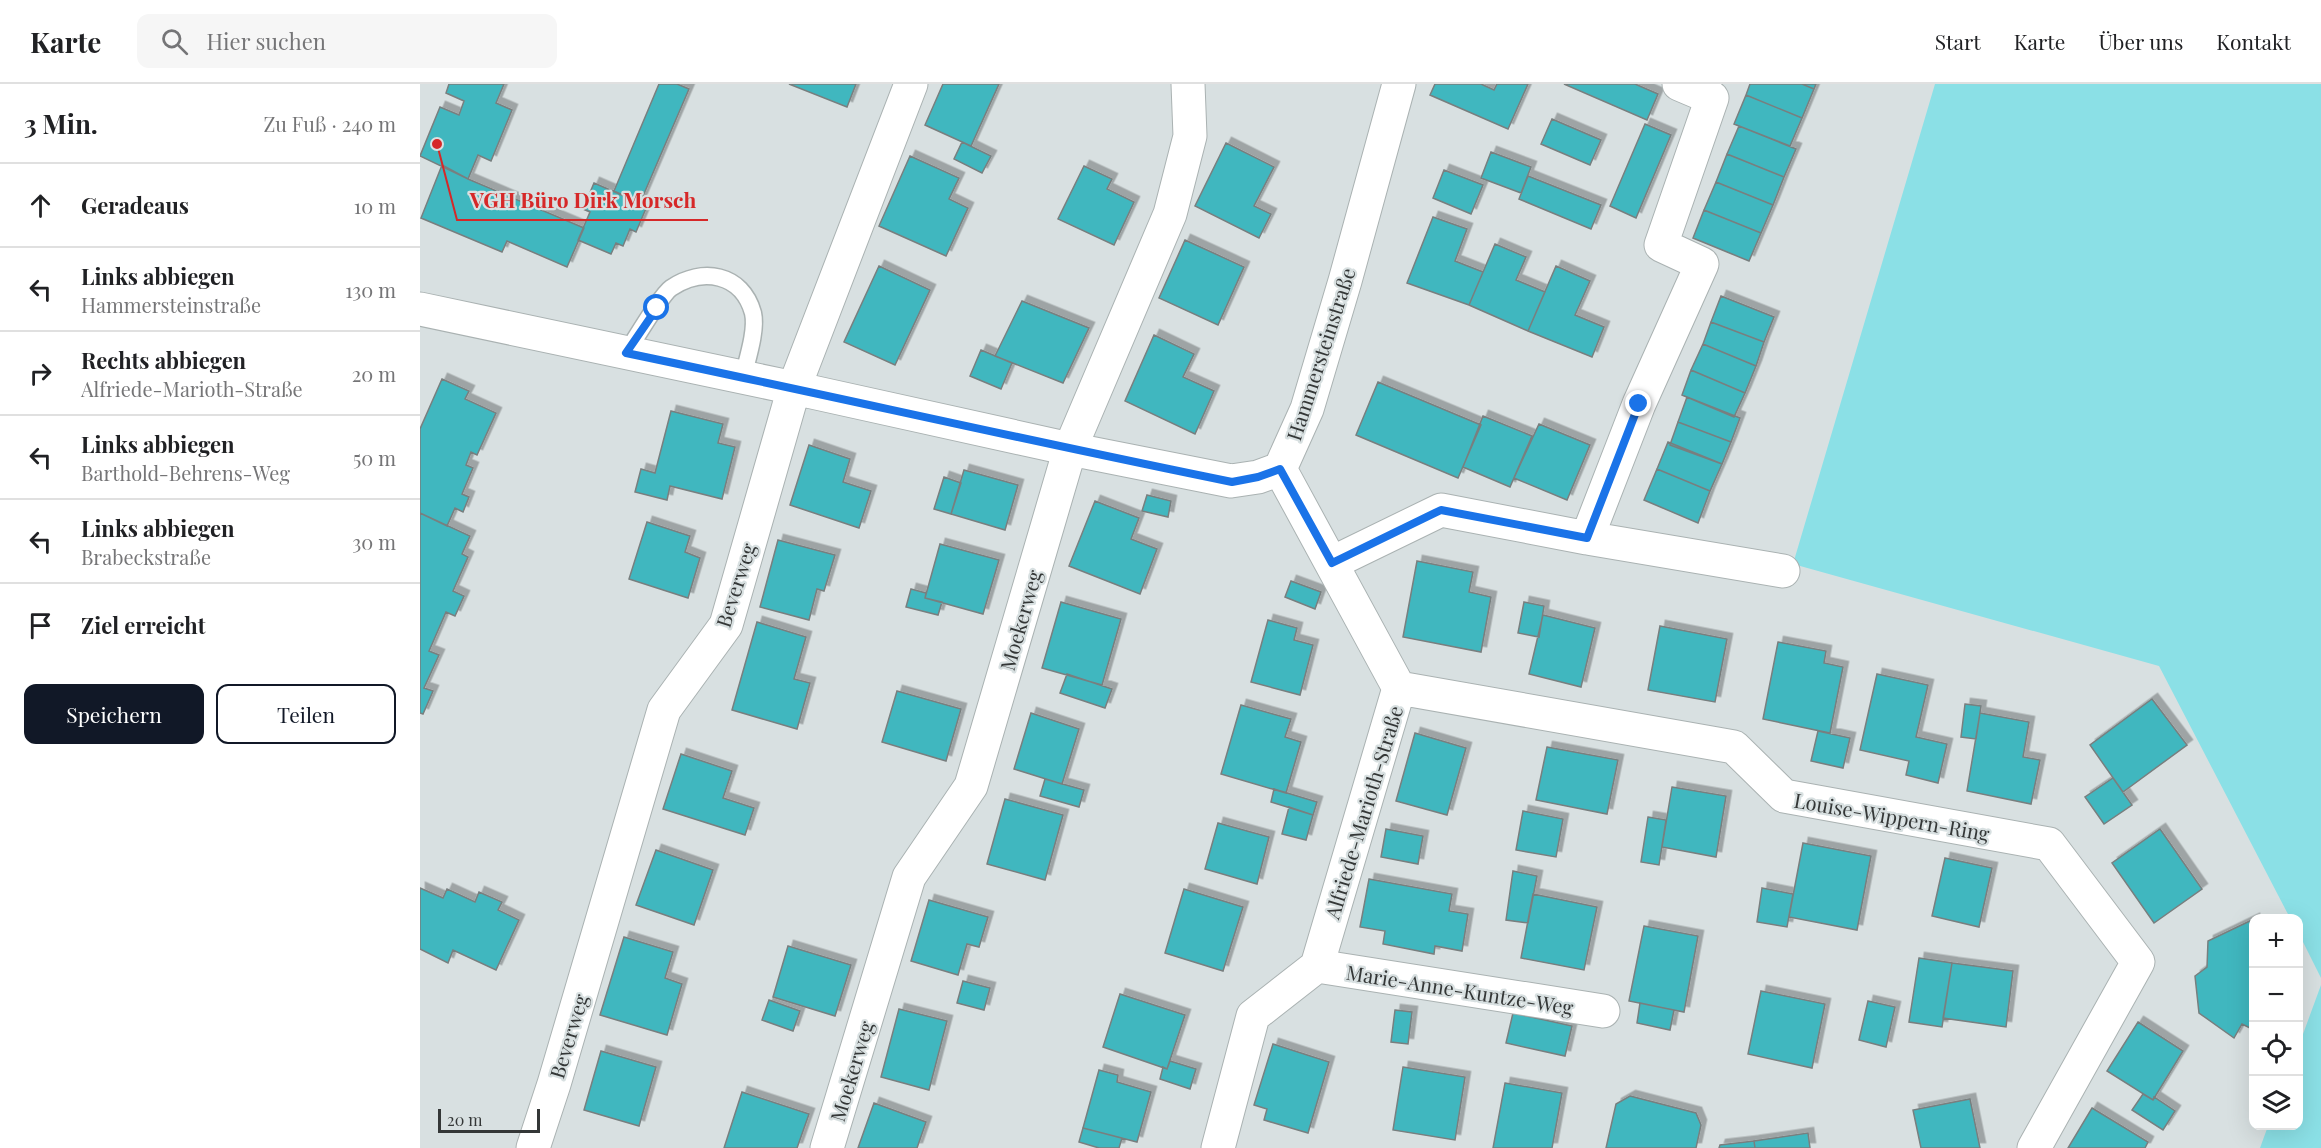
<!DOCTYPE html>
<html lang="de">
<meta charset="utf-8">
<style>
:root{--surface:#fff;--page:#f6f6f6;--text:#202124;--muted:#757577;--line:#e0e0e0;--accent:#111827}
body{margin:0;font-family:"Playfair Display",serif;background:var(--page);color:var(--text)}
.controls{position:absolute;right:18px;bottom:18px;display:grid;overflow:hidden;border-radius:12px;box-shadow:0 6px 24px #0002}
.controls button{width:54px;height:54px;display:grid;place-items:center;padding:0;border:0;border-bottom:2px solid var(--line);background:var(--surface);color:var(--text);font:30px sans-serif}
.scale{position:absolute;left:18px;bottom:15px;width:102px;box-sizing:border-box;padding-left:6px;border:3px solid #343737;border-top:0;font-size:16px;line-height:21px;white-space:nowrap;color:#343737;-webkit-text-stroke:4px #d8e0e1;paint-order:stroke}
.stop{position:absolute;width:18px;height:18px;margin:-14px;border:4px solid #1a73e8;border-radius:50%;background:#fff}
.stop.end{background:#1a73e8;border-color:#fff;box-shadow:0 2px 6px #0008}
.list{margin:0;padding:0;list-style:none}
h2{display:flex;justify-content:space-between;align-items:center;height:78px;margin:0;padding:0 24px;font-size:26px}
h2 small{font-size:20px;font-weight:400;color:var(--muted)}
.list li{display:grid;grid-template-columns:39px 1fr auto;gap:18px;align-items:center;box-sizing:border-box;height:84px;padding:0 24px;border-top:2px solid var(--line)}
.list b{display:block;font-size:22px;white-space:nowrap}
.list p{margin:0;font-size:20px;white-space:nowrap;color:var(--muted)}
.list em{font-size:20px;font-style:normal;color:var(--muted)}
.actions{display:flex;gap:12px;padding:18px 24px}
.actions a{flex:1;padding:14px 0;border:2px solid var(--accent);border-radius:12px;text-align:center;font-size:21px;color:var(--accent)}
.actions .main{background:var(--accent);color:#fff}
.icon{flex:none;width:33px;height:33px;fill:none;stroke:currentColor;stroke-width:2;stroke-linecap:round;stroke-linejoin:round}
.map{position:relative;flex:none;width:1901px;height:1064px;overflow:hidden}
header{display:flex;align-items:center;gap:36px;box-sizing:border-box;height:84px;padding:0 30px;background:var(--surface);border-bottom:2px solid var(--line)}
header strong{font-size:28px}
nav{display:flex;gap:33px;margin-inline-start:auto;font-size:21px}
.search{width:420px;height:54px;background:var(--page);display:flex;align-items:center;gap:15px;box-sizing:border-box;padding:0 21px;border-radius:12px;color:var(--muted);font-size:22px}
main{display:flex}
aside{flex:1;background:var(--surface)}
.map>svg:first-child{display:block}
.green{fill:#8be0e6}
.building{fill:#41b7bf;stroke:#787f7f;stroke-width:1.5;filter:url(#shadow)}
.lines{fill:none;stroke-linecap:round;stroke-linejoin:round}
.service-casing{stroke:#aab2b2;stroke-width:19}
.minor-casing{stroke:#aab2b2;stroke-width:35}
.service{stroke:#fff;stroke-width:16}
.minor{stroke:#fff;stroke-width:33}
.route{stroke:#1a73e8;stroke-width:8}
.labels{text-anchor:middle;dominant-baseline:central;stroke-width:4.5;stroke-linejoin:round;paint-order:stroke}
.street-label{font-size:20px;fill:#343737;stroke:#d8e0e1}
.leader{fill:none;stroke:#d62828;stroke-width:2}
.callout-dot{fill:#d62828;stroke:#d8e0e1;stroke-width:2}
.callout-label{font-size:21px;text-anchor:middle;font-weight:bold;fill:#d62828;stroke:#d8e0e1;stroke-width:4.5;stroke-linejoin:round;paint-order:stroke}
</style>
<header>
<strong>Karte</strong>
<div class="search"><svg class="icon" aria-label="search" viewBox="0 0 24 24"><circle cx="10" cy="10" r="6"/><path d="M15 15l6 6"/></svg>Hier suchen</div>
<nav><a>Start</a><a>Karte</a><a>Über uns</a><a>Kontakt</a></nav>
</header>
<main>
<aside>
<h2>3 Min.<small>Zu Fuß · 240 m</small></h2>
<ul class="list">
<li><svg class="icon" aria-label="ahead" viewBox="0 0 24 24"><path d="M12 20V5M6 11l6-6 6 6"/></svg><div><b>Geradeaus</b></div><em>10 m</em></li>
<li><svg class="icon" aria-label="left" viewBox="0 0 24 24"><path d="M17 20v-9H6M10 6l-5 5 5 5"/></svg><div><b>Links abbiegen</b><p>Hammersteinstraße</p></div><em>130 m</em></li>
<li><svg class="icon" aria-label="right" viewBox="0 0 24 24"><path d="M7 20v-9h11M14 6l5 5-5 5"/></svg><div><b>Rechts abbiegen</b><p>Alfriede-Marioth-Straße</p></div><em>20 m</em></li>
<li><svg class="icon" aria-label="left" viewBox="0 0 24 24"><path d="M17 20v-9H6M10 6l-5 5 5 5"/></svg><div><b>Links abbiegen</b><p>Barthold-Behrens-Weg</p></div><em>50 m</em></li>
<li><svg class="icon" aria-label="left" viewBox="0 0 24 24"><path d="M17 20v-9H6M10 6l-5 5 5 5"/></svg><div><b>Links abbiegen</b><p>Brabeckstraße</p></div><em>30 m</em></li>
<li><svg class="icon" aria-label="arrive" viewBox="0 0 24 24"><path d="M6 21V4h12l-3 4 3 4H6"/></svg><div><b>Ziel erreicht</b></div></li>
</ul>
<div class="actions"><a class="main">Speichern</a><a>Teilen</a></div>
</aside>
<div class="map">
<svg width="1901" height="1064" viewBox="0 0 1901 1064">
<defs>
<filter id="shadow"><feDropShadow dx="5.5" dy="-5.5" stdDeviation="0" flood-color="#0004"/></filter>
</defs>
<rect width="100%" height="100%" fill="#d8e0e1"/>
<!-- green -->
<path class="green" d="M1515,0H1901V894L1879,850L1878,834H1870L1739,582L1373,480Z
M1901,901V1064H1840L1848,1042H1878L1879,961Z"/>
<!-- building -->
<path class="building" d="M29,0H84L76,19L92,26L71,77L58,71L48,95L0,72L20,23L39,31L44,17L26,9Z
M239,0H257L269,5L220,119L194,107Z
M369,0H436L427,23Z
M523,0H579L551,62L505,41Z
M1015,0H1061L1074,6L1077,0H1108L1088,45L1010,11Z
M1144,0H1215L1238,10L1227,36Z
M1330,0H1382L1394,5L1382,34L1326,11Z
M1382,0H1396L1394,5Z
M1326,11L1382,34L1370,62L1314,40Z
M1132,35L1181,56L1170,81L1121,60Z
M1225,40L1251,51L1216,134L1190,122Z
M1319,42L1376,65L1364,93L1307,70Z
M542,58L571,72L562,89L534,75Z
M806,59L854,83L834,122L851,130L839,154L775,122Z
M1071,68L1111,83L1101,109L1061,94Z
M1307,70L1364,93L1353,121L1296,98Z
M490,72L539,94L529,115L548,124L526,172L459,142Z
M22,81L48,95L164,144L147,183L87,157L82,168L1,134Z
M664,82L692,95L687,105L714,118L694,161L638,135Z
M1024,86L1063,101L1051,130L1013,114Z
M1108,92L1181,121L1171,145L1099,115Z
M1296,98L1353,121L1341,149L1284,126Z
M174,99L227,122L216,148L210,145L203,162L196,159L191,170L158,156L170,128L163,125Z
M1284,126L1341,149L1329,177L1273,154Z
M1013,133L1047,145L1035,177L1063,188L1049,221L987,199Z
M765,156L824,183L798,241L739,214Z
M1075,160L1106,173L1096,196L1125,208L1108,247L1049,221Z
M459,182L510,206L475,281L424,258Z
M1136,182L1170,197L1155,231L1184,243L1172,273L1108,247Z
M1301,212L1354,233L1344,258L1291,238Z
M602,217L669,244L643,299L575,272Z
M1291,238L1344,258L1336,282L1283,260Z
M734,251L774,270L763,293L794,307L775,350L705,317Z
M1283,260L1336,282L1325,309L1271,286Z
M561,266L592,279L581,305L550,292Z
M1271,286L1325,309L1314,333L1262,311Z
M22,295L49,307L45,315L76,329L57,371L51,368L46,381L53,384L42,410L49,413L43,428L35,424L27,442L0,429V345Z
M958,298L1061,341L1038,394L936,351Z
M1267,313L1320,334L1311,358L1258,338Z
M251,327L303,340L298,359L315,363L302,415L250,402L247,416L215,408L221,385L235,389Z
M1063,332L1112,352L1090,403L1043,383Z
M1258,338L1311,358L1302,380L1250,361Z
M1119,340L1170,361L1147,416L1094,394Z
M1248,358L1302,380L1290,407L1237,385Z
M389,361L430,375L423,398L451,407L439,444L370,421Z
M1237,385L1290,407L1278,439L1224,416Z
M544,386L598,401L585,446L531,430Z
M524,393L541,399L531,430L514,425Z
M727,411L751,417L748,433L722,427Z
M675,417L719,434L711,455L737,465L720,510L649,482Z
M0,429L50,452L42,470L48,473L33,507L44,512L35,532L26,528L9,567L19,571L4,604L13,607L3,630L0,629Z
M227,438L270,452L265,468L280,474L268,514L209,495Z
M358,456L415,471L404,507L397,505L389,536L340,523Z
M520,460L579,476L563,530L505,514Z
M997,477L1053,488L1049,508L1071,513L1061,568L983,553Z
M871,497L901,508L895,525L865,513Z
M491,505L506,509L505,514L522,518L518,531L486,523Z
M641,518L701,535L682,601L622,584Z
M1104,518L1124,522L1119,553L1098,549Z
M1123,531L1175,544L1161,603L1109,590Z
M848,536L877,544L874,556L893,561L880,611L831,598Z
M337,538L386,553L374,595L390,599L377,645L312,626Z
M1240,542L1307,555L1295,618L1228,606Z
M1358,558L1406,567L1404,579L1423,583L1410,649L1343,635Z
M647,590L692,605L685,624L640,609Z
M1457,590L1508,601L1496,653L1527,660L1518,699L1486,691L1489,677L1440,666Z
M477,607L541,625L526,677L462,658Z
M1732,615L1767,661L1703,708L1670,661Z
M1545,620L1561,622L1556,655L1541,653Z
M821,621L871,635L865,653L881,658L866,709L801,690Z
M611,629L659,645L642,700L594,685Z
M1560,629L1609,638L1603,673L1620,676L1611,720L1547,707Z
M1398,647L1430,654L1423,684L1391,677Z
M995,649L1046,664L1027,731L976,717Z
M1127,663L1198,676L1187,730L1116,716Z
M261,670L312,687L303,714L334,724L325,751L243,725Z
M1693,694L1712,721L1684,740L1665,713Z
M625,695L664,706L659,723L620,712Z
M1252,703L1306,712L1296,773L1242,763Z
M854,705L897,718L893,731L851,718Z
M585,715L643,731L625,796L567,780Z
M869,723L893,731L886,756L862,750Z
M1103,727L1143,735L1136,773L1096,766Z
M1228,733L1246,736L1239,781L1221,778Z
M798,739L849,753L837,800L785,785Z
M966,745L1003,752L998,780L961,773Z
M1740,745L1782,805L1734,839L1692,779Z
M1383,759L1451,772L1437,846L1369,833Z
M236,766L293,786L274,841L216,821Z
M1525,774L1572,784L1559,843L1512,832Z
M1093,787L1117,792L1108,839L1086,836Z
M949,795L1032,810L1029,827L1048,830L1042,867L1015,862L1014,870L963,860L965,847L940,843Z
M0,804L23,814L27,805L55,818L59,808L82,818L78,826L99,836L76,886L33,866L28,879L0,865Z
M1342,804L1373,810L1367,843L1337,838Z
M764,805L823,823L803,887L745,869Z
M1113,810L1177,823L1164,886L1101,874Z
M509,816L568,833L559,863L547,860L538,891L491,877Z
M1834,835V946L1822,940L1814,954L1779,929L1775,892L1787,883L1788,857Z
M1224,842L1278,852L1264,928L1209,917Z
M204,853L253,868L245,894L262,900L247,951L180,931Z
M368,862L431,881L415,932L353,913Z
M1499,874L1532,879L1522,943L1489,938Z
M1532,879L1593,887L1586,943L1523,934Z
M543,897L570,904L564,926L537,919Z
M1341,907L1405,920L1392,984L1328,970Z
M700,910L765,931L747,985L683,963Z
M349,916L380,927L373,947L342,936Z
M1448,917L1475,923L1466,963L1439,956Z
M1220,919L1254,926L1250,946L1217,939Z
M479,925L527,937L509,1006L461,993Z
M975,926L992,928L988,960L971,958Z
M1093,929L1152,942L1145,972L1086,959Z
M1718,938L1763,967L1733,1016L1687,987Z
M853,960L909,978L888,1049L844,1036L847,1025L834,1021Z
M181,967L236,983L219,1042L164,1026Z
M750,977L776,985L770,1005L740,995L743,983L747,985Z
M983,983L1045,993L1035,1056L973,1046Z
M679,986L698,991L697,998L731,1008L717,1058L663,1044Z
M1085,999L1142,1009L1132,1064H1073Z
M322,1008L389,1030L377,1064H304Z
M1723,1010L1733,1016L1734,1013L1755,1027L1743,1046L1712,1026Z
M1210,1012L1276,1029L1281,1041L1276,1064H1186L1196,1020Z
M1550,1015L1560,1064H1501L1493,1026Z
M454,1019L506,1038L497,1064H438Z
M1672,1024L1728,1058L1725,1064H1648Z
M663,1044L702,1054L699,1064H679L659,1058Z
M1388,1049L1390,1064H1335L1334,1057Z
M1334,1057L1335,1064H1299L1300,1061Z"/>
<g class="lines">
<defs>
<path id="service" d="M206,269C215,256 241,211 251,204C282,183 322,189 333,229C337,246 327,276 323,293"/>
<path id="minor" d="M0,225L374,304L650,365L811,397L838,393L860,385L887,325L925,197L979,0
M1167,454L1219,320L1282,180L1241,161L1292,14L1259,0
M912,479L1021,426L1167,454L1363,487
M979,604L1314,663L1364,712L1629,760L1718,878L1614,1064
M897,882L1183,927
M113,1064L134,1000L244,626L306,541L374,304L491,0
M407,1064L489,793L551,702L650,365L750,130L770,52L768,0
M798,1064L833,932L897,882L979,604L860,385"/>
</defs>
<!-- service casing -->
<use href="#service" class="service-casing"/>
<!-- minor casing -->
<use href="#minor" class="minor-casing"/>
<!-- service -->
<use href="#service" class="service"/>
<!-- minor -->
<use href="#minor" class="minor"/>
</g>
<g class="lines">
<!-- route -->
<path class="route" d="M237,224L206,269C408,311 609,357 812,398L838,393L860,385L912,479L1021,426L1167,454L1219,320"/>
</g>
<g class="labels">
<!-- street labels -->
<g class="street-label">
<text transform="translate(900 270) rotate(-72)">Hammersteinstraße</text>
<text transform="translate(315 501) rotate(-72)">Beverweg</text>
<text transform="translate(600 536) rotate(-74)">Moekerweg</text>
<text transform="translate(943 728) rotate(-73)">Alfriede-Marioth-Straße</text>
<text transform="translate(1472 732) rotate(10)">Louise-Wippern-Ring</text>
<text transform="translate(1040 905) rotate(9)">Marie-Anne-Kuntze-Weg</text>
<text transform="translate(148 952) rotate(-73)">Beverweg</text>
<text transform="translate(431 987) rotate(-73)">Moekerweg</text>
</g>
</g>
<!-- callouts -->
<path class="leader" d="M17 60L37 136H288"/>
<circle class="callout-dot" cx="17" cy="60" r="6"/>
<g class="callout-label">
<text x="163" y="124">VGH Büro Dirk Morsch</text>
</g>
</svg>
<div class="controls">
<button>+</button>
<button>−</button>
<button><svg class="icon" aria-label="locate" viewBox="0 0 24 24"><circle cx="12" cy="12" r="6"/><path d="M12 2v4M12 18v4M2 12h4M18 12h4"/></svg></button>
<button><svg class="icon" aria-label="layers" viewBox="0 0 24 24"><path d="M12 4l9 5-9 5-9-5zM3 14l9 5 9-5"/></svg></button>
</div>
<div class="scale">20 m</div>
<div class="stop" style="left:237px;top:224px"></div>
<div class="stop end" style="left:1219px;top:320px"></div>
</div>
</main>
